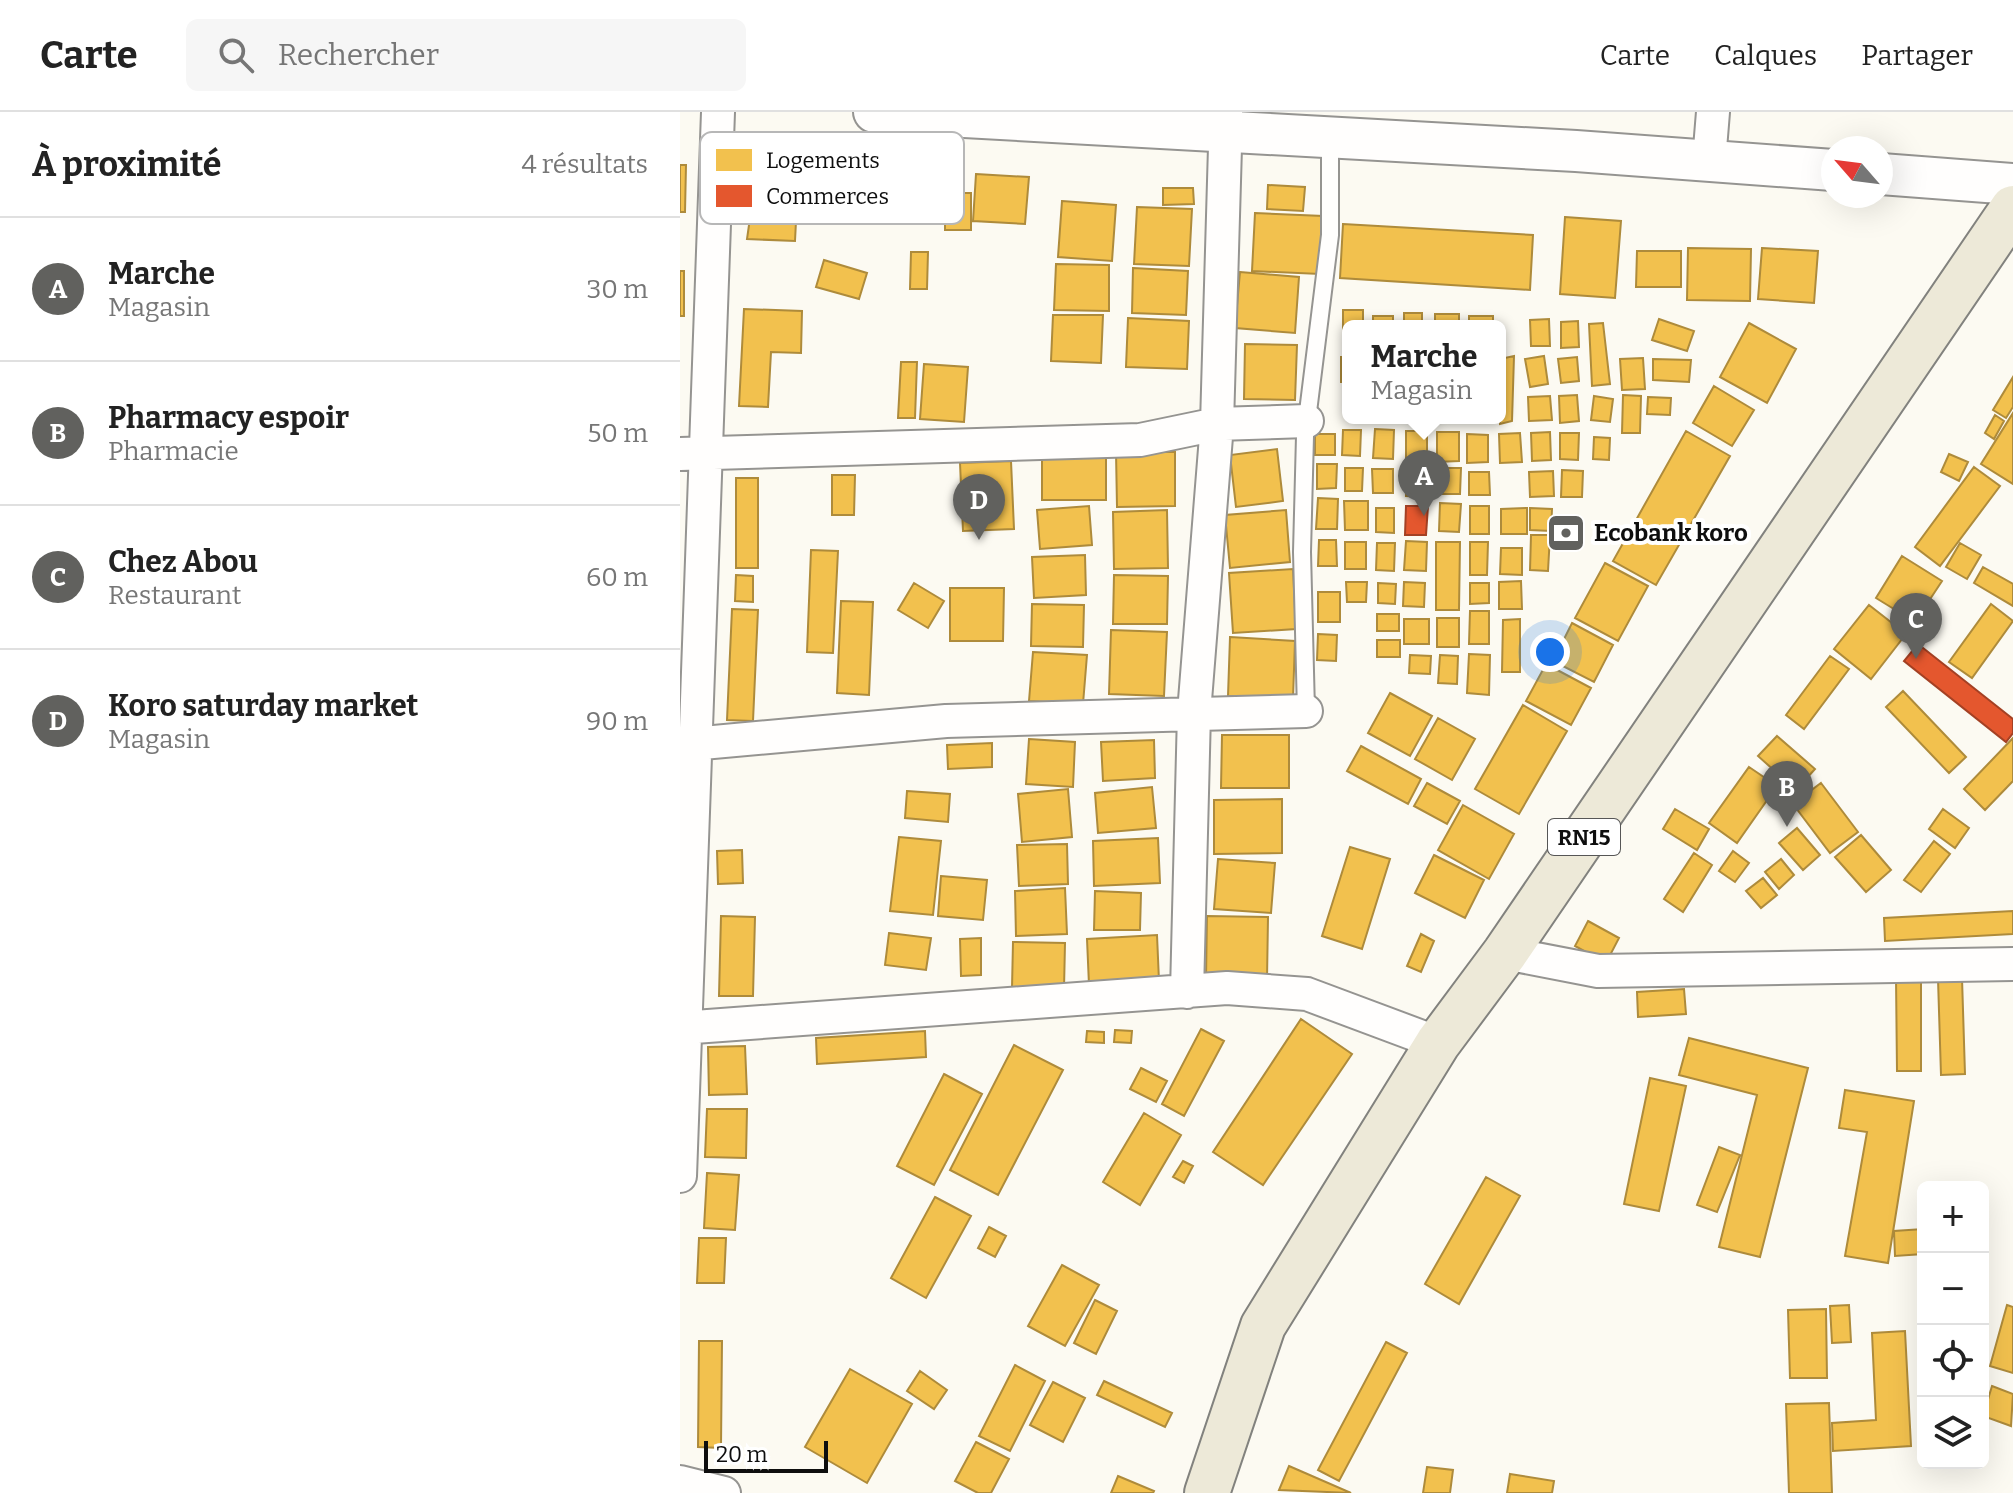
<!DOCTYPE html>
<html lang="fr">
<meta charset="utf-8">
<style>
:root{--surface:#fff;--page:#f6f6f6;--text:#222;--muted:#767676;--line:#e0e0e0;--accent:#61615e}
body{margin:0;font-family:Bitter,serif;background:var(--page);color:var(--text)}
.controls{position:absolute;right:24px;bottom:24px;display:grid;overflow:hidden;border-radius:12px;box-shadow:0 8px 32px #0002}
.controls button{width:72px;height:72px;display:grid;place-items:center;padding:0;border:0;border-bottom:2px solid var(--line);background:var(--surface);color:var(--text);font:40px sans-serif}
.compass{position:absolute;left:1141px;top:24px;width:72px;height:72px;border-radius:50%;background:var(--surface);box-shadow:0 8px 32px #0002;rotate:298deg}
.scale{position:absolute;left:24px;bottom:20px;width:124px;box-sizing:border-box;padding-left:8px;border:4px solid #0e0e0e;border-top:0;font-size:22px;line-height:28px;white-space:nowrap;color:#0e0e0e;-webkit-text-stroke:6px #fff;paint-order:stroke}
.you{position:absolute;left:870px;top:540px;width:28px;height:28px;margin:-20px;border:6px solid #fff;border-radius:50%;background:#1a73e8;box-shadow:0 0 0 12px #1a73e833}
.badge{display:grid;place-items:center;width:52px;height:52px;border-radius:50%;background:var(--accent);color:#fff;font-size:26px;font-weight:700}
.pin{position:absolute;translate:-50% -66px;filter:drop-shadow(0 2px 4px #0008)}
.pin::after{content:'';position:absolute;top:42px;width:28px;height:24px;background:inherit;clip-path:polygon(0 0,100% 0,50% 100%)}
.popup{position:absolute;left:662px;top:208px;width:164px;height:104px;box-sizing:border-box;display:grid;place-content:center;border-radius:12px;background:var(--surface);filter:drop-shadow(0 2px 6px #0005);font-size:26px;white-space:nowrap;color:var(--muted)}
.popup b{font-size:30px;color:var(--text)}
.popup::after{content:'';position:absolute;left:50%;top:100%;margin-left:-16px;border:16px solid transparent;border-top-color:var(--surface)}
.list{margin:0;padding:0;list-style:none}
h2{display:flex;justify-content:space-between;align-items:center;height:104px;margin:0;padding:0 32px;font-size:34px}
h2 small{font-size:26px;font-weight:400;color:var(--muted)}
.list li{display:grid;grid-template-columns:52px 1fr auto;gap:24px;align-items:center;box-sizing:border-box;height:144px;padding:0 32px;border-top:2px solid var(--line)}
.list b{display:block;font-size:30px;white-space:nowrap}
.list p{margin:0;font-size:26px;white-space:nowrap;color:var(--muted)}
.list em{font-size:26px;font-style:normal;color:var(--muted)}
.icon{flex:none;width:44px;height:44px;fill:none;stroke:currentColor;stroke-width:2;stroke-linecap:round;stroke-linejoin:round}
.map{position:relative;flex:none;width:1333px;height:1381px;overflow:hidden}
header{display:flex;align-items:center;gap:48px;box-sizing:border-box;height:112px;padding:0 40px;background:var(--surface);border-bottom:2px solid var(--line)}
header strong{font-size:38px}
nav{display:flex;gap:44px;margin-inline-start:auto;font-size:28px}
.search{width:560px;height:72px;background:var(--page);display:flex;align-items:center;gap:20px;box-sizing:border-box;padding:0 28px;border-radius:12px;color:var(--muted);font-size:30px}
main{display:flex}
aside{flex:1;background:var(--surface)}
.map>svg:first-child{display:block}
.homes{fill:#f2c14e;stroke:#ae8b3b;stroke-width:2}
.shops{fill:#e4572e;stroke:#a44124;stroke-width:2}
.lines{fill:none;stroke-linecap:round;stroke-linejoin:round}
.service-casing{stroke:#959491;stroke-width:20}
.minor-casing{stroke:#959491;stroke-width:36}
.tertiary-casing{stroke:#959491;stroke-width:44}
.primary-casing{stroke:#82827e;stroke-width:48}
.service{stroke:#fffefd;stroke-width:16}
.minor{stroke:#fffefd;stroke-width:32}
.tertiary{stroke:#fffefd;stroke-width:40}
.primary{stroke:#ede9d8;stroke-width:44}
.labels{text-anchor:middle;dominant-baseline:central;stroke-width:8;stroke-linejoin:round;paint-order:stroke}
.shield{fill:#fff;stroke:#565656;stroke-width:2}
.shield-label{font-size:22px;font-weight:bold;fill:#0e0e0e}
.poi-label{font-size:24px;font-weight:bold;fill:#0e0e0e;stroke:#fff;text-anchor:start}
.key{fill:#fff;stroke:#b7b7b7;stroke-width:2}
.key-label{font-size:22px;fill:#0e0e0e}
</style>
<header>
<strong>Carte</strong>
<div class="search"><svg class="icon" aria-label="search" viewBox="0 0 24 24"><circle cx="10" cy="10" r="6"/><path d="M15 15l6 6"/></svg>Rechercher</div>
<nav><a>Carte</a><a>Calques</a><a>Partager</a></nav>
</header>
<main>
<aside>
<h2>À proximité<small>4 résultats</small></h2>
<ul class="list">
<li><span class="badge">A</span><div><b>Marche</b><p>Magasin</p></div><em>30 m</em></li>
<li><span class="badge">B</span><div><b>Pharmacy espoir</b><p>Pharmacie</p></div><em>50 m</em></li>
<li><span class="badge">C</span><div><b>Chez Abou</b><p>Restaurant</p></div><em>60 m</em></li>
<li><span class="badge">D</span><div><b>Koro saturday market</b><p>Magasin</p></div><em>90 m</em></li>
</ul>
</aside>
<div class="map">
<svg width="1333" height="1381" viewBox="0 0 1333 1381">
<rect width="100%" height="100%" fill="#fcfaf2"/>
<!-- homes -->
<path class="homes" d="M72,41H101V63H72Z
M0,53H6L5,100H0Z
M296,62L349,65L345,112L293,109Z
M118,70L115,129L67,127L75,71Z
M588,73L625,75L623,99L587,97Z
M483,76H513L514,92L483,93Z
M265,81H291V118H265Z
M382,89L436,93L432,149L378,145Z
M457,95L512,97L509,154L454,152Z
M575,101L643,104L640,162L572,159Z
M885,105L941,109L935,186L880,182Z
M663,112L853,123L850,178L660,166Z
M1008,136L1071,137L1070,189L1007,188Z
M1082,136L1138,139L1134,191L1078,187Z
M957,139H1001V175H956Z
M231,140H248L247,177H230Z
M144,148L187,161L179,187L136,175Z
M376,152L429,153V199L374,198Z
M453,156L508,159L506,203L452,201Z
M0,159H4V204H0Z
M560,160L619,165L615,221L555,216Z
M64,197L122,199L121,241L91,240L88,295L59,294Z
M663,198H683V214H668V230H663Z
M724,201H742V214H724Z
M755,202H779V214H755Z
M373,203H423L421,251L371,249Z
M693,204H713V214H693Z
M789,204H813V214H789Z
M448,206L509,209L507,257L446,255Z
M869,207L870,234H851L850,208Z
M979,207L1014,219L1007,239L972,228Z
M898,209L899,235L881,236V210Z
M923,211L930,272L912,274L909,212Z
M1069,211L1116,237L1087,291L1040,265Z
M565,232L617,233L615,288L564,287Z
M834,244L832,309L820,312V247Z
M864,244L868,272L850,275L845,247Z
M661,245H668V270H661Z
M897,245L899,269L881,271L878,247Z
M963,246L965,277L942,278L940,247Z
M973,247L1011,248L1009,270L973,268Z
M221,250H237L235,306H218Z
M244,252L288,255L284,310L240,307Z
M1333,265V295L1326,306L1313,298Z
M1034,274L1074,298L1052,334L1013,311Z
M897,283L899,309L880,311L879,284Z
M943,283L961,284L960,321H942Z
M870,284L872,308L849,309L848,285Z
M914,284L933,287L930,310L911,308Z
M968,285L991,286L990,303L967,302Z
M1333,301V372L1301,352Z
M1315,303L1324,309L1314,327L1305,321Z
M695,317L714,318L713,347L693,346Z
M663,318H681L680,344L662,343Z
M726,319H747V346H726Z
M1006,319L1050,344L976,473L933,449Z
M757,320H779V349L757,350Z
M870,320L871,348L852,349L851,321Z
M840,321L842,350L820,351L819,322Z
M880,321H899L898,348L880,347Z
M635,322H655V343H635Z
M787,322L808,323V350L787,351Z
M914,325L930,326L929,348L913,347Z
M597,337L603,389L556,395L550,343Z
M436,340H495V394L437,395Z
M1269,342L1288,350L1279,369L1261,360Z
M362,346H426V388H362Z
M331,349L334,417L283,419L280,351Z
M637,352H657L656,376L637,377Z
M727,355L746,356V385L726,384Z
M1294,355L1320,374L1260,454L1235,435Z
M665,356H683L682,379H665Z
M759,356H781L780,382H758Z
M692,357H713V381H693Z
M882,358L903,359L902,385H881Z
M873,359L874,384L850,385L849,360Z
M789,360H809L810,383H789Z
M152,363H175L174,403H152Z
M56,366H78V456H56Z
M638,386L658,387L657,417H636Z
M664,389H688V418H665Z
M760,391L781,392L779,420L759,419Z
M409,394L412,433L360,437L357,398Z
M790,394H809V422H790Z
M696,396H714V421L696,420Z
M847,396V422H821V397Z
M850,396L872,397L871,419L850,418Z
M487,398L488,456L434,457L433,400Z
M606,398L610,450L550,456L545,403Z
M851,423H870L868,459L850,458Z
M639,428H656L657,454H638Z
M726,429L747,430L746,459L724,458Z
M665,430H686V457H665Z
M756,430H780L779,498H756Z
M790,430H808L807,463H790Z
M697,431H715L714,459L696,458Z
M1280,431L1301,443L1287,467L1266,455Z
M821,436H842V463L820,462Z
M131,438L158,439L153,541L127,540Z
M405,443L406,483L354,486L352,445Z
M1222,444L1262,469L1235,510L1196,486Z
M925,451L968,474L938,529L895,506Z
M1303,455L1333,472V494L1294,471Z
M613,457L616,517L553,521L549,461Z
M56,463L73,464V490L55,489Z
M434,463L488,464L487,512H433Z
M841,469L842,497H819V470Z
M666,470H687L686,490H667Z
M724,470L745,471L744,495L723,494Z
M234,471L264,489L248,516L218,498Z
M698,471L716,472L715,492L698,491Z
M790,471H809V491L790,492Z
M270,476H324L323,529H270Z
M638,480H660V510H638Z
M161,489L193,490L189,583L157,581Z
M352,492L404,493L403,535L351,534Z
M1311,492L1333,509L1292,566L1269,550Z
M1189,493L1226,522L1191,567L1154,537Z
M52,497L78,498L73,609L47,608Z
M790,499H809V532H789Z
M697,502H719V519H697Z
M757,506H779V535H757Z
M724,507H749V532H724Z
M840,507V560H822L823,508Z
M892,511L933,533L914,570L873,549Z
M431,518L487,520L484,584L429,582Z
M638,522L657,523L656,549L637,548Z
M550,525L615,529L613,586L548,584Z
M697,528H720V545H697Z
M353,540L407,543L403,592L349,589Z
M789,542L810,543L809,583L787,581Z
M730,543L751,544L750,562L729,561Z
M760,543L778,544L777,572L758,571Z
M1150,544L1169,557L1124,617L1106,603Z
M866,552L911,576L891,613L846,589Z
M1223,579L1286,645L1269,661L1206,595Z
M710,581L752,604L730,644L688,621Z
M843,593L887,619L839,702L795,677Z
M758,606L795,627L772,668L735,647Z
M542,623H609V676H541Z
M1097,624L1135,657L1116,678L1078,644Z
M1333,626V669L1305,698L1284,677Z
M349,627L395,630L393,675L346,672Z
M474,628L475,666L423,669L421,630Z
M312,631V655L268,657L267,633Z
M681,634L741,667L728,692L667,659Z
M1069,655L1097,674L1057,731L1029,711Z
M747,671L780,689L767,712L734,694Z
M1141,671L1178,720L1150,741L1113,692Z
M472,675L476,716L418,721L415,681Z
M388,677L392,725L342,730L338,682Z
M227,679L270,682L268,710L225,706Z
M602,687V741L534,742V688Z
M783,693L834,722L809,767L758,738Z
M995,697L1029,717L1017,738L983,717Z
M1263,697L1289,716L1275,736L1249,717Z
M1117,716L1140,743L1123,758L1099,731Z
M1181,723L1211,758L1186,780L1155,745Z
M219,725L261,729L253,803L210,799Z
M478,726L480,771L414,774L413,729Z
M1254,729L1270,742L1241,780L1224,768Z
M387,732L388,772L339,774L337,733Z
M670,735L710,747L682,837L642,824Z
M62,738L63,771L38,772L37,739Z
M1053,739L1069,751L1055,770L1039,759Z
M1014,741L1032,753L1003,800L984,787Z
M754,743L804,768L785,806L735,781Z
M538,747L595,751L591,801L534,797Z
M1101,747L1114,763L1099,777L1085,760Z
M261,764L307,768L303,808L258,804Z
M1083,766L1097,783L1081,796L1066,779Z
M385,776L387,822L336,824L335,779Z
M415,779L461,781L460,818H414Z
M1333,799V822L1205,829L1204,806Z
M41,804L75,805L73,884H39Z
M527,804L588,805L587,868L526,866Z
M908,809L939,826L926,851L895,834Z
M209,821L251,826L246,858L205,853Z
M741,822L754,829L741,860L727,854Z
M477,823L479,869L409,873L407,827Z
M301,826V863L281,864L280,827Z
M333,830L385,831L384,877L332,876Z
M1216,866H1241V959H1217Z
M1282,866L1285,962L1261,963L1258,867Z
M1004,877L1006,902L958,905L957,880Z
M621,907L672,942L583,1073L533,1040Z
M521,917L544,929L504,1004L482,992Z
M435,918L452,919L451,931L434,930Z
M245,919L246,945L137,952L136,926Z
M407,919L424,920V931L406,930Z
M1009,926L1128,956L1080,1145L1039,1135L1077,983L999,963Z
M334,933L383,958L318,1083L270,1058Z
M65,934L67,982L29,983L28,935Z
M461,956L487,969L476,990L450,977Z
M264,962L302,982L254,1073L217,1054Z
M970,966L1006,974L979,1099L944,1092Z
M1165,978L1234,989L1208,1151L1165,1144L1187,1020L1159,1016Z
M27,997H67L66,1046L25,1045Z
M464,1001L501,1023L460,1093L423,1070Z
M1039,1035L1060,1043L1037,1100L1017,1093Z
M503,1049L513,1054L504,1071L493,1065Z
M27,1061L59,1063L55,1118L24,1116Z
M806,1065L840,1084L779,1192L745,1172Z
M255,1085L291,1104L246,1186L211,1166Z
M309,1115L326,1124L315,1145L298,1136Z
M1243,1117V1142L1215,1144L1214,1119Z
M19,1126H46L44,1171H17Z
M382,1153L419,1173L385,1234L348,1214Z
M415,1188L437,1199L416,1242L394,1231Z
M1169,1193L1171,1230L1152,1231L1150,1194Z
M1327,1193L1333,1195V1261L1310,1254Z
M1146,1197L1147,1266H1110L1108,1198Z
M1225,1219L1231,1334L1153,1339L1152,1311L1196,1308L1192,1221Z
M19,1229H42L41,1336L18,1335Z
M706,1230L727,1241L659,1369L638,1358Z
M335,1253L365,1269L330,1339L299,1324Z
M170,1257L232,1292L187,1371L125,1335Z
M240,1259L267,1278L254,1297L227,1279Z
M424,1269L492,1301L485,1315L417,1283Z
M373,1270L405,1286L383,1330L350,1313Z
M1312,1274L1333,1282L1331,1314L1303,1304Z
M1149,1291L1152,1381H1109L1106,1292Z
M296,1330L329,1347L311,1381H298L275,1369Z
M609,1354L671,1381L599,1378Z
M747,1355L773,1358L770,1381H743Z
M830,1362L874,1369L872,1381H827Z
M438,1364L474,1379L473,1381H431Z"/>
<!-- shops -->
<path class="shops" d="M726,394H748L746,423H725Z
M1238,532L1333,607V621L1326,630L1224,549Z"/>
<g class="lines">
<defs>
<path id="service" d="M626,599L622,440L625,324L650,123V26"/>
<path id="minor" d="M1029,49L1033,0
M0,342L460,328L537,312L627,309
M0,633L266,609L626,599
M825,841L918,859L1333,852
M507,880L514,601L537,312L546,0
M0,916L547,876L627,882L758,931
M0,1064L38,0
M0,1370L44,1381"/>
<path id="tertiary" d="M194,0L896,39L1153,58
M1201,62L1333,72"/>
<path id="primary" d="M527,1381L583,1214L758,931L825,841L1333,96"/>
</defs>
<!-- service casing -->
<use href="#service" class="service-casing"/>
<!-- minor casing -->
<use href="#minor" class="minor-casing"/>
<!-- tertiary casing -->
<use href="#tertiary" class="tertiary-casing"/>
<!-- primary casing -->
<use href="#primary" class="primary-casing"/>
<!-- service -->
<use href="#service" class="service"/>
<!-- minor -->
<use href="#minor" class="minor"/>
<!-- tertiary -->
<use href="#tertiary" class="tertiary"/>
<!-- primary -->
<use href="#primary" class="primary"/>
</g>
<!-- icons -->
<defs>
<symbol id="bank-square" viewBox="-11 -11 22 22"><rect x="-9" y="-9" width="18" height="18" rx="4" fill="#61615e" stroke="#fff"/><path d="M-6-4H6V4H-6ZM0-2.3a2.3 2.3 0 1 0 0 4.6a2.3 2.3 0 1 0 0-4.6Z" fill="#fff"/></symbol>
</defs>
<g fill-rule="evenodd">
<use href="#bank-square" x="864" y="399" width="44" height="44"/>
</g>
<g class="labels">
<!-- shield labels -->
<rect class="shield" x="868" y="707" width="72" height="36" rx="6"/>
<g class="shield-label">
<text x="904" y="725">RN15</text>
</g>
<!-- poi labels -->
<g class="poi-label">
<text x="914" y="421">Ecobank koro</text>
</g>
</g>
<!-- legend -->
<rect x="20" y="20" width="264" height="92" rx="12" class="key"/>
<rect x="36" y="37" width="36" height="22" fill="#f2c14e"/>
<rect x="36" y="73" width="36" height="22" fill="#e4572e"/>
<g class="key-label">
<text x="86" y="56">Logements</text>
<text x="86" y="92">Commerces</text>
</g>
</svg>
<div class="controls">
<button>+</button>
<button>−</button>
<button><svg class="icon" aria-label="locate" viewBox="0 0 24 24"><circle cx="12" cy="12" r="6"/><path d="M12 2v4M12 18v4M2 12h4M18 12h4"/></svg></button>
<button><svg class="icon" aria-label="layers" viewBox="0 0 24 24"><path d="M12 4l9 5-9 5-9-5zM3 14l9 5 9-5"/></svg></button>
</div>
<svg class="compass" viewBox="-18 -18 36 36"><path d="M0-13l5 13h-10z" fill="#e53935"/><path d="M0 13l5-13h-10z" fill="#767676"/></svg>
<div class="scale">20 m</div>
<div class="you"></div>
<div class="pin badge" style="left:744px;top:404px">A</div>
<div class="popup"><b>Marche</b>Magasin</div>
<div class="pin badge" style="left:1107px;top:715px">B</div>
<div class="pin badge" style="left:1236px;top:547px">C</div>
<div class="pin badge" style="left:299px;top:428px">D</div>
</div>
</main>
